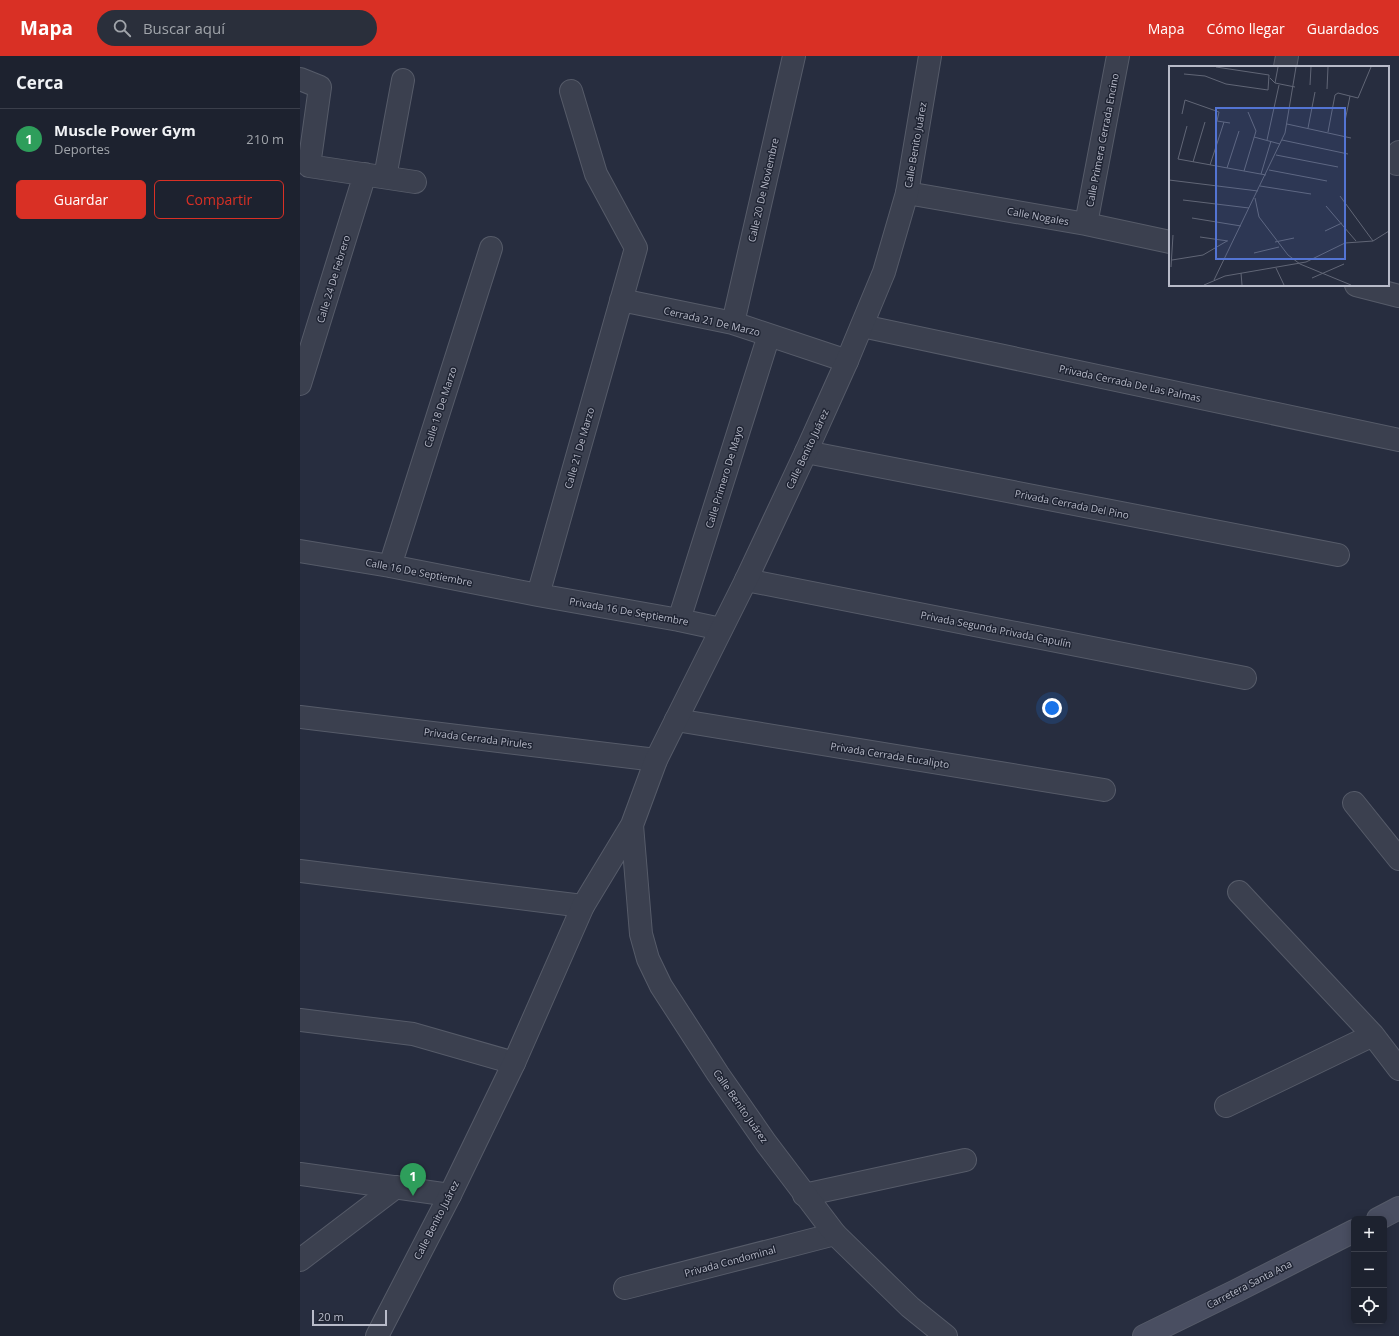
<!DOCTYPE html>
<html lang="es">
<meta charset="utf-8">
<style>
:root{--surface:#1d222f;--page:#2a2f3b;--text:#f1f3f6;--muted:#a0a4aa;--line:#3b3f4b;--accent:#d93025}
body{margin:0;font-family:"Open Sans",sans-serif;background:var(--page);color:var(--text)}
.controls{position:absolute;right:12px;bottom:12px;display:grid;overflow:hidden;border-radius:6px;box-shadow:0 2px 10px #0003}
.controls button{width:36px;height:36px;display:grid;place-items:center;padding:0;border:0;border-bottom:1px solid var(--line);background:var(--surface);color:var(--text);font:20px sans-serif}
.scale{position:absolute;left:12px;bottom:10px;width:75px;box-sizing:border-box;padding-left:4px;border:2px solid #b8bbc9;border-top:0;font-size:11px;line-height:14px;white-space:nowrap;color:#b8bbc9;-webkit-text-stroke:3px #202534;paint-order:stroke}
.you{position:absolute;left:752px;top:652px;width:14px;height:14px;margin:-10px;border:3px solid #fff;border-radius:50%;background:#1a73e8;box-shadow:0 0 0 6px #1a73e833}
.badge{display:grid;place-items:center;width:26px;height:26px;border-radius:50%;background:var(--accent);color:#fff;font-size:13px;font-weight:700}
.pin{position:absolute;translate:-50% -33px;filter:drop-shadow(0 1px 2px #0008)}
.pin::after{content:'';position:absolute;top:21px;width:14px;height:12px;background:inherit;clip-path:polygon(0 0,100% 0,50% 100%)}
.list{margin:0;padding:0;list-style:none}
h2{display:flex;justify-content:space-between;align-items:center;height:52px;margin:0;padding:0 16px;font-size:17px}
h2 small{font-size:13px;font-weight:400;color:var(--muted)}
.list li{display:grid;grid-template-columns:26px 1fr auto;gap:12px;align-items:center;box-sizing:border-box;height:60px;padding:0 16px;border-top:1px solid var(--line)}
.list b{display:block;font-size:15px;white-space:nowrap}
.list p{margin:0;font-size:13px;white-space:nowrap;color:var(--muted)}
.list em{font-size:13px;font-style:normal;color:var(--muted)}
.actions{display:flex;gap:8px;padding:12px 16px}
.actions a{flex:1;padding:9px 0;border:1px solid var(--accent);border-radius:6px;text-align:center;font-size:14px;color:var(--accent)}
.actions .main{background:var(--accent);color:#fff}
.icon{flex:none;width:22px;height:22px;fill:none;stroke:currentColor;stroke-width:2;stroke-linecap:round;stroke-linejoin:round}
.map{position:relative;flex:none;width:1099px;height:1280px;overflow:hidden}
header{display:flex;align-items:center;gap:24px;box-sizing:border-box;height:56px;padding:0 20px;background:var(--accent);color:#fff}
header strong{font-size:19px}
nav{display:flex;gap:22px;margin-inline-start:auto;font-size:14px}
.search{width:280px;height:36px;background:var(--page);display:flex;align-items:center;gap:10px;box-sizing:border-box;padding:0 14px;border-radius:22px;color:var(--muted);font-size:15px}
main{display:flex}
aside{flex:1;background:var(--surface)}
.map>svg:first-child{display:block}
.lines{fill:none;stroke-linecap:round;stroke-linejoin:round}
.minor-casing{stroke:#565b69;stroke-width:24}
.tertiary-casing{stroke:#565b69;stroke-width:24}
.secondary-casing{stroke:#565b69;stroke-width:24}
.minor{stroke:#3b404f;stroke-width:22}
.tertiary{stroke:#3b404f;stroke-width:22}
.secondary{stroke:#494e61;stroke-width:22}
.labels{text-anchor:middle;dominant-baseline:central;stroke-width:3;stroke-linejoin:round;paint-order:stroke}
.street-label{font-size:10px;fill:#b8bbc9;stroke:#202534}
.inset-road{fill:none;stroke:#616676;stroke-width:1}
.view{fill:#5374d3;fill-opacity:0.15;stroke:#5374d3;stroke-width:2}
.inset-edge{fill:none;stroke:#b8bbc9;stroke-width:2}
</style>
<header>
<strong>Mapa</strong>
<div class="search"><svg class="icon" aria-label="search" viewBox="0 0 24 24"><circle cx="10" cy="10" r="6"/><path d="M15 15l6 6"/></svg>Buscar aquí</div>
<nav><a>Mapa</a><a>Cómo llegar</a><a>Guardados</a></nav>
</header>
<main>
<aside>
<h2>Cerca<small></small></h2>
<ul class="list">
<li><span class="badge" style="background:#2e9e5b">1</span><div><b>Muscle Power Gym</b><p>Deportes</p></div><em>210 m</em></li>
</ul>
<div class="actions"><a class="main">Guardar</a><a>Compartir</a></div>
</aside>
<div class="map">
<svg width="1099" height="1280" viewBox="0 0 1099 1280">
<rect width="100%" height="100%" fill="#272d3f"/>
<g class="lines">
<defs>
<path id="minor" d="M985,11L987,0
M0,23L20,31L9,110L115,126
M1097,108L1099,96
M85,121L103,24
M607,137L786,168L870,186
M786,168L818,0
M1056,229L1099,240
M321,244L433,267L547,305
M433,267L494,0
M562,270L1099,384
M0,328L65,118
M506,396L1038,499
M0,495L90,510L238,539L379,564L421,573
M90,510L191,192
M446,524L945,622
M238,539L336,192L296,118L271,35
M379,564L469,279
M0,661L356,704
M376,664L804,734
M1054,747L1099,803
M0,815L283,850
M939,836L1073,979L1099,1013
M0,964L113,978L214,1007
M926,1050L1073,979
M0,1118L150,1139
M504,1139L665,1104
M0,1204L96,1131
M325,1232L535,1178"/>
<path id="tertiary" d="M332,769L341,878L348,903L361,930L418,1018L466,1087L535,1178L610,1251L646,1280
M77,1280L150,1139L214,1007L283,850L332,769L356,704L446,524L506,396L547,305L584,216L607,137L630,0"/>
<path id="secondary" d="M1078,1163L1099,1152
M844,1280L936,1235L1054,1175"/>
</defs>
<!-- minor casing -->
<use href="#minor" class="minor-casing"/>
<!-- tertiary casing -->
<use href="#tertiary" class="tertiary-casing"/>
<!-- secondary casing -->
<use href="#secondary" class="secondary-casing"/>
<!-- minor -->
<use href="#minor" class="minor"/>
<!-- tertiary -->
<use href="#tertiary" class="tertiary"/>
<!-- secondary -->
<use href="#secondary" class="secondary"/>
</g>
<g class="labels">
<!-- street labels -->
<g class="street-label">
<text transform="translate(802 84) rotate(-79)">Calle Primera Cerrada Encino</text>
<text transform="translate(615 89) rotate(-80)">Calle Benito Juárez</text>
<text transform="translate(463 134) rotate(-77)">Calle 20 De Noviembre</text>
<text transform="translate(738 160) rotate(10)">Calle Nogales</text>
<text transform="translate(33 223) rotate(-73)">Calle 24 De Febrero</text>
<text transform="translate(412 265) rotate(13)">Cerrada 21 De Marzo</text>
<text transform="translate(830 327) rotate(12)">Privada Cerrada De Las Palmas</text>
<text transform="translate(140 351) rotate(-72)">Calle 18 De Marzo</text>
<text transform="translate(279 392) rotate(-74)">Calle 21 De Marzo</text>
<text transform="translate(507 393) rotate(-65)">Calle Benito Juárez</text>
<text transform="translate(424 421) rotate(-73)">Calle Primero De Mayo</text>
<text transform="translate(772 448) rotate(11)">Privada Cerrada Del Pino</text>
<text transform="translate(119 516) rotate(11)">Calle 16 De Septiembre</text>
<text transform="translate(329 555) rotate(10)">Privada 16 De Septiembre</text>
<text transform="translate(696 573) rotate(11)">Privada Segunda Privada Capulín</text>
<text transform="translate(178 682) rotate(7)">Privada Cerrada Pirules</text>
<text transform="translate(590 699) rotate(9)">Privada Cerrada Eucalipto</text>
<text transform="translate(441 1050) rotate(55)">Calle Benito Juárez</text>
<text transform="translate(136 1164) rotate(-63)">Calle Benito Juárez</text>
<text transform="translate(430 1205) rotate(-15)">Privada Condominal</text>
<text transform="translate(949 1228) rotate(-27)">Carretera Santa Ana</text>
</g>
</g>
<!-- overview -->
<g transform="translate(869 10)">
<rect width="220" height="220" fill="#272d3f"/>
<path class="inset-road" d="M15,8L36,10L57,18L99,24L100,9L47,1M101,12L106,17L126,21M106,17L109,1M141,19L142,1M158,23L159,1M13,48L16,34L50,46L48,55L61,57M176,55L181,30M118,58L182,72M18,60L9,93L97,109M139,62L146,26M159,66L166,29L169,27L189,32L202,1M85,71L111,78M98,74L110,19M113,74L179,88M107,89L169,101M24,96L36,56M41,99L55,56M58,102L70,65M100,104L158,115M75,105L87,65L79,46M92,108L102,75M0,114L89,125M91,120L142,128M171,130L204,175M86,132L90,151L119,189L131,198L182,219M14,134L80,142M157,140L187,175M23,152L72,160M156,165L173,157M31,171L59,175M106,176L125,172M85,187L110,181M3,194L34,189L58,175M2,201L4,169M107,202L115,219M72,207L73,219M143,212L175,198M45,214L116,67L127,1M35,219L56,210L137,196L176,177L204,175L220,165"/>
<path class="view" d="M47,42H176V193H47Z"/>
<rect width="220" height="220" class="inset-edge"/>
</g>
</svg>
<div class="controls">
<button>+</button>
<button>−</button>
<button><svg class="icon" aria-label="locate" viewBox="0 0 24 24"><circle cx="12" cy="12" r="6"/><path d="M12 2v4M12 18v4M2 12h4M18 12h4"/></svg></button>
</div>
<div class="scale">20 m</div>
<div class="you"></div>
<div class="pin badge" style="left:113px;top:1140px;background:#2e9e5b">1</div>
</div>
</main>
